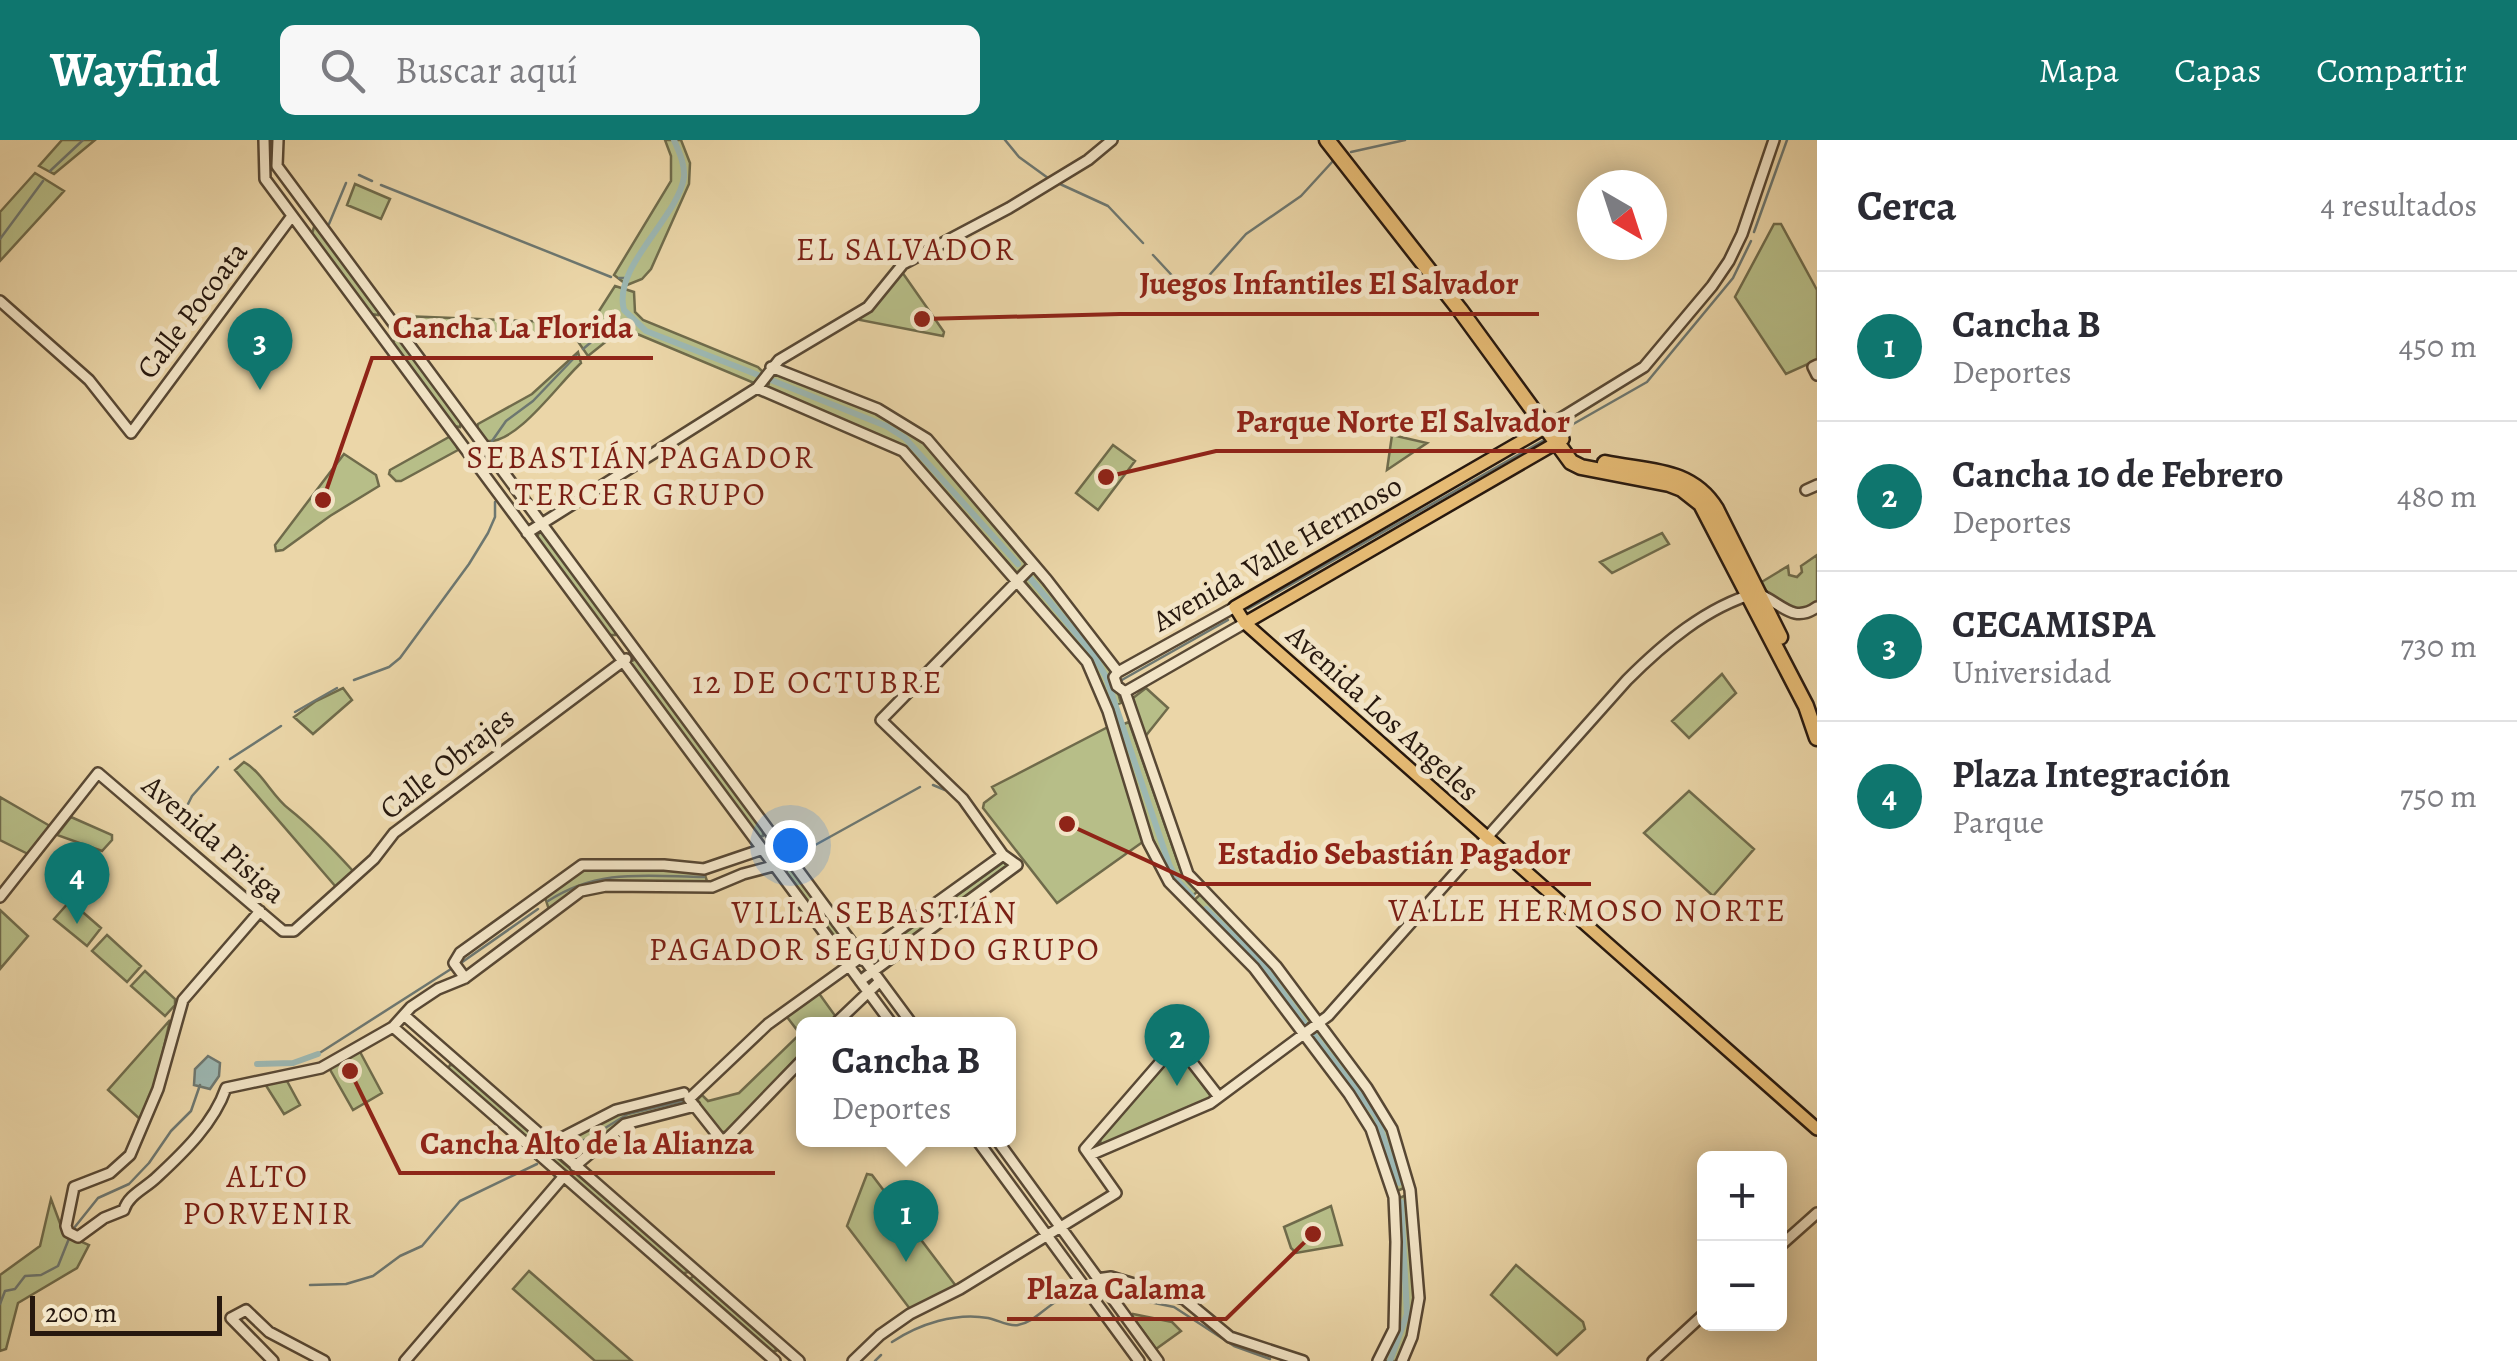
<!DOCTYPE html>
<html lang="es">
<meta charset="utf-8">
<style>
:root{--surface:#fff;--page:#f7f7f7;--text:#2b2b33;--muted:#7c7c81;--line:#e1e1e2;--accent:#0f766e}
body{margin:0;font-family:Alegreya,serif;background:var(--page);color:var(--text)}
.controls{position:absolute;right:30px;bottom:30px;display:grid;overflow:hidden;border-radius:15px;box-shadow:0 5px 25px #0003}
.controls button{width:90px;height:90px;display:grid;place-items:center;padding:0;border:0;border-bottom:2px solid var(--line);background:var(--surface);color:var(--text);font:50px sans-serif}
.compass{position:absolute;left:1577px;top:30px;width:90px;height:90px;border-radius:50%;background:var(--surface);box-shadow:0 5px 25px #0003;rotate:141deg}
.scale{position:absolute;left:30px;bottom:25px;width:192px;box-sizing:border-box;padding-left:10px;border:5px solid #27180e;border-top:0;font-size:28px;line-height:35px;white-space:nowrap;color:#27180e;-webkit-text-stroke:8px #f2e4c6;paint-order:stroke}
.you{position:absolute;left:790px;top:705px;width:35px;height:35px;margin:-25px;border:8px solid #fff;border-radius:50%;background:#1a73e8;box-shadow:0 0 0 15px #1a73e833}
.badge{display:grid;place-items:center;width:65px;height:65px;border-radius:50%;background:var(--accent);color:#fff;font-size:32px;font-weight:700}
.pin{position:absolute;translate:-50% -82px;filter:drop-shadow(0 2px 5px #0008)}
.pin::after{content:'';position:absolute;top:52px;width:35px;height:30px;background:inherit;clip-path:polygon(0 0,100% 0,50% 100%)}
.popup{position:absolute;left:796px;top:877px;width:220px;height:130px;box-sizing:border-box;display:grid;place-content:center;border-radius:15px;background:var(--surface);filter:drop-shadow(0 2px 8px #0005);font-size:32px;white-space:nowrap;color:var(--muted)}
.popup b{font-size:38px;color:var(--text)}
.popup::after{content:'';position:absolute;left:50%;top:100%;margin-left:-20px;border:20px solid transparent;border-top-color:var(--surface)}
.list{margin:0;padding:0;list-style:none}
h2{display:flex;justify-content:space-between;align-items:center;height:130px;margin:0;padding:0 40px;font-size:42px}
h2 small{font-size:32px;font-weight:400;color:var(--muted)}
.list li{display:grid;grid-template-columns:65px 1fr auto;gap:30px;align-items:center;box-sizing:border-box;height:150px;padding:0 40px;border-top:2px solid var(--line)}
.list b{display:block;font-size:38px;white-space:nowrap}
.list p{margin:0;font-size:32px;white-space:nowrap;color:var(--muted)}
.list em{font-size:32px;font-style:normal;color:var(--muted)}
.icon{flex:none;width:55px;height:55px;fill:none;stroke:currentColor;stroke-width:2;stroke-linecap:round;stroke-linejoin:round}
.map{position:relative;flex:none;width:1817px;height:1221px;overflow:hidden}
header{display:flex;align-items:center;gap:60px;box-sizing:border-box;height:140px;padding:0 50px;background:var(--accent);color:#fff}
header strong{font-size:48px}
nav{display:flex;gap:55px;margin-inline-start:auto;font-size:35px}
.search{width:700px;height:90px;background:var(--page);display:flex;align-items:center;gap:25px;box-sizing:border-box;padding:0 35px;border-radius:15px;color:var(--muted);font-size:38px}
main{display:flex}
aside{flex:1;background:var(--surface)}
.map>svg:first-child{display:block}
.green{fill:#b7be88;stroke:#6f6b4b;stroke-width:2.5}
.water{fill:#9cb7b2;stroke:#6d7770;stroke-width:2.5}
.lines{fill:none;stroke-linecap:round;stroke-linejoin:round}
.stream{stroke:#6d7770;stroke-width:2.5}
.canal{stroke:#9cb7b2;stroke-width:6}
.minor-casing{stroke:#584834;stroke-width:14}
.major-casing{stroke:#27180e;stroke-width:16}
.highway-casing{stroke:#27180e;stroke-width:19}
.minor{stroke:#f2e4c6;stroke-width:9}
.major{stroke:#e6bb74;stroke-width:11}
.highway{stroke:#e6bb74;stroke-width:14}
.labels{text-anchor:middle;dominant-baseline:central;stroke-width:10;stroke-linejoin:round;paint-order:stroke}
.street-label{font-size:30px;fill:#27180e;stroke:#f2e4c6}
.neighbourhood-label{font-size:32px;letter-spacing:2.5px;fill:#7a1f14;stroke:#f2e4c6}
.leader{fill:none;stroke:#8f2418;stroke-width:4}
.callout-dot{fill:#8f2418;stroke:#f2e4c6;stroke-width:4}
.callout-label{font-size:32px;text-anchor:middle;font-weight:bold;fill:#8f2418;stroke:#f2e4c6;stroke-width:10;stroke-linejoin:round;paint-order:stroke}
</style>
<header>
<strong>Wayfind</strong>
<div class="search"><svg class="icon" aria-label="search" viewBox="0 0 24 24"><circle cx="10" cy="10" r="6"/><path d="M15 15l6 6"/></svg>Buscar aquí</div>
<nav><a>Mapa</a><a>Capas</a><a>Compartir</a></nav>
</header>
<main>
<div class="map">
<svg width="1817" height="1221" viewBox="0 0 1817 1221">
<rect width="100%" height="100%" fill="#ebd6a8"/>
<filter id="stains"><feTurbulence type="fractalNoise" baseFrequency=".002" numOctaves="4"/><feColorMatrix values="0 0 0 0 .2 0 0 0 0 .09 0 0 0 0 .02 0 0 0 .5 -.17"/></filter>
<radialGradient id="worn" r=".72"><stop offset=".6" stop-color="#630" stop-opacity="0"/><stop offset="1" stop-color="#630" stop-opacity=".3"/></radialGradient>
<!-- green -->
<path class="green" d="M62,0H95L54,34L39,26Z
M665,0H681L690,23L689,44L651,129L642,139L627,145L614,135L671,41V16Z
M35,33L64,51L0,121V72Z
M355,44L390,59L381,79L347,65Z
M1774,84H1781L1817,150V220L1786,234L1735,157Z
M314,87H318L379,171L378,175L371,174L312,94Z
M902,132L944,192L943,196L860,180L859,177Z
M615,146L634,152L635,172L643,180L758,227L763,232L754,243L623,188L588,216L565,183L592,182Z
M403,176L552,182L557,188L552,195L407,189L399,182Z
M395,198L400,199L461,281L460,287L453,286L393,205Z
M578,212L581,223C559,243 517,304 487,301L477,288L478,284L532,254Z
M775,234L879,274L922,301L1027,424L1017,433L912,315L873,293L780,257L768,248L770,237Z
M1392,295L1427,303L1387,330Z
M449,297H453L458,310L401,341H396L389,334L390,330Z
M1113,305L1135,321L1098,370L1076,353Z
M344,314L376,335L379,346L330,376L283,410L276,411L275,405Z
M539,392L543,393L616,489L615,495H609L537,398Z
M1662,393L1669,404L1612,433L1600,422Z
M1817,415V463L1802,471L1778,465L1760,443L1788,426L1789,435L1797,437L1802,432L1801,426Z
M1032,431L1099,511L1111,529L1121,563L1110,567L1093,524L1023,439Z
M636,519L763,690V696L759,697L630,522Z
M1722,534L1736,553L1689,598L1672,581Z
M343,548L352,560L313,594L294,577L316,561Z
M1146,548L1168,568L1144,598L1133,558Z
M1129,582L1181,731L1198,751L1188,760C1148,710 1135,647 1116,587Z
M1108,587L1144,701L1057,763L983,668L984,663L996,654L992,647Z
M244,622C263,633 272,656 289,669C313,688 332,708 353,731L336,747L235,630Z
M1689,651L1754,709L1713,756L1644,693Z
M0,657L50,686L28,714L0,700Z
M71,677L112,695V700L102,711L57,695Z
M1005,721L1006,729L878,823H873V816Z
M790,726L856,816L852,819L786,732Z
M583,728H659L704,732L707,741L594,745L549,770L545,757Z
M1202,753L1275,828L1311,881L1303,887L1192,762Z
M70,761L101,788L87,806L54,779Z
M0,770L28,796L0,829Z
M107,795L141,826L127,842L92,811Z
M145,831L175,859V865L165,876L131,846Z
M818,852L836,877L829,884H804L803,911L727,992H721L698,964V959L702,955L708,961L739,953L800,894L787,877Z
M170,880L157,938L142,981L108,950Z
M1317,888L1366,950L1388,986L1406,1047L1395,1052L1372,985L1308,896Z
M359,910L382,953L353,970L328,926Z
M1177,910L1212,958L1101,1006L1100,999Z
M450,925H454L546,1006L540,1009L447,930Z
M287,941L300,965L284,974L265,944Z
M686,957V965L633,978L579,1018H573L558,1003L628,969Z
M554,1015L688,1128V1132L681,1134L548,1018Z
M867,1034L872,1035L956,1146L910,1169L847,1086Z
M1406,1055C1412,1111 1426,1170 1396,1221H1381L1399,1187L1401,1136L1397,1059Z
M51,1059L64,1094L89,1105L77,1128L18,1163L6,1209L0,1211V1135L40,1106Z
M1331,1066L1342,1105L1296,1113L1291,1108L1284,1087Z
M1516,1125L1583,1182L1585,1189L1557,1215L1491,1155Z
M529,1131L632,1221H595L513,1149Z
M695,1135L775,1205L776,1211L769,1212L692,1143L691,1138Z
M1133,1174L1172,1182L1181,1191L1156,1209L1132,1176Z"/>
<!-- water -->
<path class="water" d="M208,916L220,923L219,936L210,949L194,945L195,929Z"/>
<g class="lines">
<!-- stream -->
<path class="stream" d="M1005,0L1019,17L1048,38
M1351,12L1405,0
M50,31L83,0
M359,35L372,41
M1060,44L1108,66L1143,103
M381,45L611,137
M329,84L346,43
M1754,92L1787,0
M0,99L43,41
M1153,115L1179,143L1186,147L1195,146L1205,140L1246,94L1301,56L1333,21
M619,138H627
M583,209L602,193L633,182
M1568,287L1647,242L1733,138L1751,101
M492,301L506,281L533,261L576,216
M1248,469L1546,299
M354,540L389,527L400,518L469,424L488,393L495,377V362
M1120,541L1228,480
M295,572L337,548
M230,619L281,586
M933,645L945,650
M185,670L192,656L218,627
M799,714L920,647
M548,761C599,728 646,736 704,737
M458,825L538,769
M318,914L451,829
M565,1007L587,999L628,974L683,961
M74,1088L98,1058L129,1044L149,1023L171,991L191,971L200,945
M310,1145L346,1144L373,1136L400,1116L422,1106L460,1061L537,1024
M1125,1157L1174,1167L1234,1206L1270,1219
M0,1164L5,1151L15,1149L25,1136L41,1135L58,1126L70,1096
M892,1202C919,1184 956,1172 988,1178C998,1180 1009,1187 1018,1185C1038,1182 1051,1157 1079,1152
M875,1221L881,1215"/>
<!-- canal -->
<path class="canal" d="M674,0C679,12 685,24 684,37C678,78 612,127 624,170L646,191L758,235
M771,240L886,286L905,298L1018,424
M1030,438L1094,515L1106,537L1169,724L1177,740L1192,756
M1206,769L1263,825L1304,882
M1315,896L1376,976L1399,1043
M257,924L293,923L318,914
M1390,1221L1407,1174L1401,1062"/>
<defs>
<path id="minor" d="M264,0L265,39L892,884
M278,0L277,26L912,884
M0,161L89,240L131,293L292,76
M1817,225L1813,227L1817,235
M771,227L878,269L927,299L1047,440L1118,532L1114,537L1117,546L1125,552L1188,734L1276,826L1367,948L1392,989L1410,1050L1419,1158L1412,1197L1402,1221
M757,248L903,311L1087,522L1108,571L1148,702L1169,742L1254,828L1349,954L1371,989L1394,1057L1396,1102L1394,1189L1378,1221
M1553,283L1644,227L1712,146L1729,121L1742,94L1774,0
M1806,350L1817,345
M527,393L757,248L779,220L868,167L903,124L1009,68L1088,20L1112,0
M1118,532L1235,467
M1125,552L1245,483
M0,757L98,633L277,786L283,791H294L374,719L394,693L626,519
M260,771L183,860L158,949L130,1015L110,1033L74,1047L66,1086L68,1092L78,1097L104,1078L124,1070C128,1055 146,1048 157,1037C184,1012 214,983 226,948L321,928L393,887L411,867L438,849L465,838L581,751L606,746L712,747L743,734L792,721
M465,838L454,823L460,813L582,725H664L704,729L763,709
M860,841L1017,725L1003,715L963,659L881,580L1033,425
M404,875L799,1221
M835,884L880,841
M393,887L775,1221
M804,918L723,1002L689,959L768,884L1003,715
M977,1000L1139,1221
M997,1000L1158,1221
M548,1005L616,970L684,953
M1090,1015L1211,963L1328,876L1627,540C1663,504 1706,467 1756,453C1780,461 1792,485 1817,467
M575,1026L625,984L695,966
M1780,1106L1817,1073
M1097,1139L1111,1137L1184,1159L1230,1197L1303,1221
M273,1221L231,1178L246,1170L269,1192L324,1221
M405,1221L564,1036
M853,1221L880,1195L910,1174L960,1149L1116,1053L1085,1009L1177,903L1219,957
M1653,1221L1704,1174"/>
<path id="major" d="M1553,283L1235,467L1245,483L1817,989
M1245,483L1563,299"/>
<path id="highway" d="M1327,0L1460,170L1571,322L1581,327L1669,344L1682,349L1701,364L1806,566L1817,598
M1605,323C1648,332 1691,328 1716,369L1780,497"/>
</defs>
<!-- minor casing -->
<use href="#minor" class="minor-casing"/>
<!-- major casing -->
<use href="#major" class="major-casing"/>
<!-- highway casing -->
<use href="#highway" class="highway-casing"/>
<!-- minor -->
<use href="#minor" class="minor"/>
<!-- major -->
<use href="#major" class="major"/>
<!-- highway -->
<use href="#highway" class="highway"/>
</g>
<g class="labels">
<!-- street labels -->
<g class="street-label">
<text transform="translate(192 170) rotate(-53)">Calle Pocoata</text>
<text transform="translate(1277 413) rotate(-30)">Avenida Valle Hermoso</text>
<text transform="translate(1383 573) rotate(42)">Avenida Los Angeles</text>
<text transform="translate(447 623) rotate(-38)">Calle Obrajes</text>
<text transform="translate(214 699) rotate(41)">Avenida Pisiga</text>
</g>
<!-- neighbourhood labels -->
<g class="neighbourhood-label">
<text x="906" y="109">EL SALVADOR</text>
<text x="641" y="317">SEBASTIÁN PAGADOR<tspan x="641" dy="37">TERCER GRUPO</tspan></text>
<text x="818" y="542">12 DE OCTUBRE</text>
<text x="1588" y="770">VALLE HERMOSO NORTE</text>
<text x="875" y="772">VILLA SEBASTIÁN<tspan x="875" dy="37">PAGADOR SEGUNDO GRUPO</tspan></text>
<text x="268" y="1036">ALTO<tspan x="268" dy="37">PORVENIR</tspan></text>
</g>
</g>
<!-- callouts -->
<path class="leader" d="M922 179L1120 174H1539M323 360L372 218H653M1106 337L1216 311H1591M1067 684L1198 744H1591M350 931L400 1033H775M1313 1094L1226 1179H1007"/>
<g class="callout-dot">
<circle cx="922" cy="179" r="10"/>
<circle cx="323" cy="360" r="10"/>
<circle cx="1106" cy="337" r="10"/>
<circle cx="1067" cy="684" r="10"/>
<circle cx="350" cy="931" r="10"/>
<circle cx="1313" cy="1094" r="10"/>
</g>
<g class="callout-label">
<text x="1329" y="154">Juegos Infantiles El Salvador</text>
<text x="513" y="198">Cancha La Florida</text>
<text x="1403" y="292">Parque Norte El Salvador</text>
<text x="1394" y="724">Estadio Sebastián Pagador</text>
<text x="587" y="1014">Cancha Alto de la Alianza</text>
<text x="1116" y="1159">Plaza Calama</text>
</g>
<rect width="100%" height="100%" filter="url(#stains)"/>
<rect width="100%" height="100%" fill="url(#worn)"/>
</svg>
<div class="controls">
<button>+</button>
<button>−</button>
</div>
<svg class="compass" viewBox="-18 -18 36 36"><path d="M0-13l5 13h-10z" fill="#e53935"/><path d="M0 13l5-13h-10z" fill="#7c7c81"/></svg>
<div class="scale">200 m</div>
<div class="you"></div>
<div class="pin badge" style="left:906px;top:1122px">1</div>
<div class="popup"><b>Cancha B</b>Deportes</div>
<div class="pin badge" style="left:1177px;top:946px">2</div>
<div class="pin badge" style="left:260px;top:250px">3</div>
<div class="pin badge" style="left:77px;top:784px">4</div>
</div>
<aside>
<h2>Cerca<small>4 resultados</small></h2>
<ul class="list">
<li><span class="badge">1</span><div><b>Cancha B</b><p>Deportes</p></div><em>450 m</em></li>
<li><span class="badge">2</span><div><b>Cancha 10 de Febrero</b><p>Deportes</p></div><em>480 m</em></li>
<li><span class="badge">3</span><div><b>CECAMISPA</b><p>Universidad</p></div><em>730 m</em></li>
<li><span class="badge">4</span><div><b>Plaza Integración</b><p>Parque</p></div><em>750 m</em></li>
</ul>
</aside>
</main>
